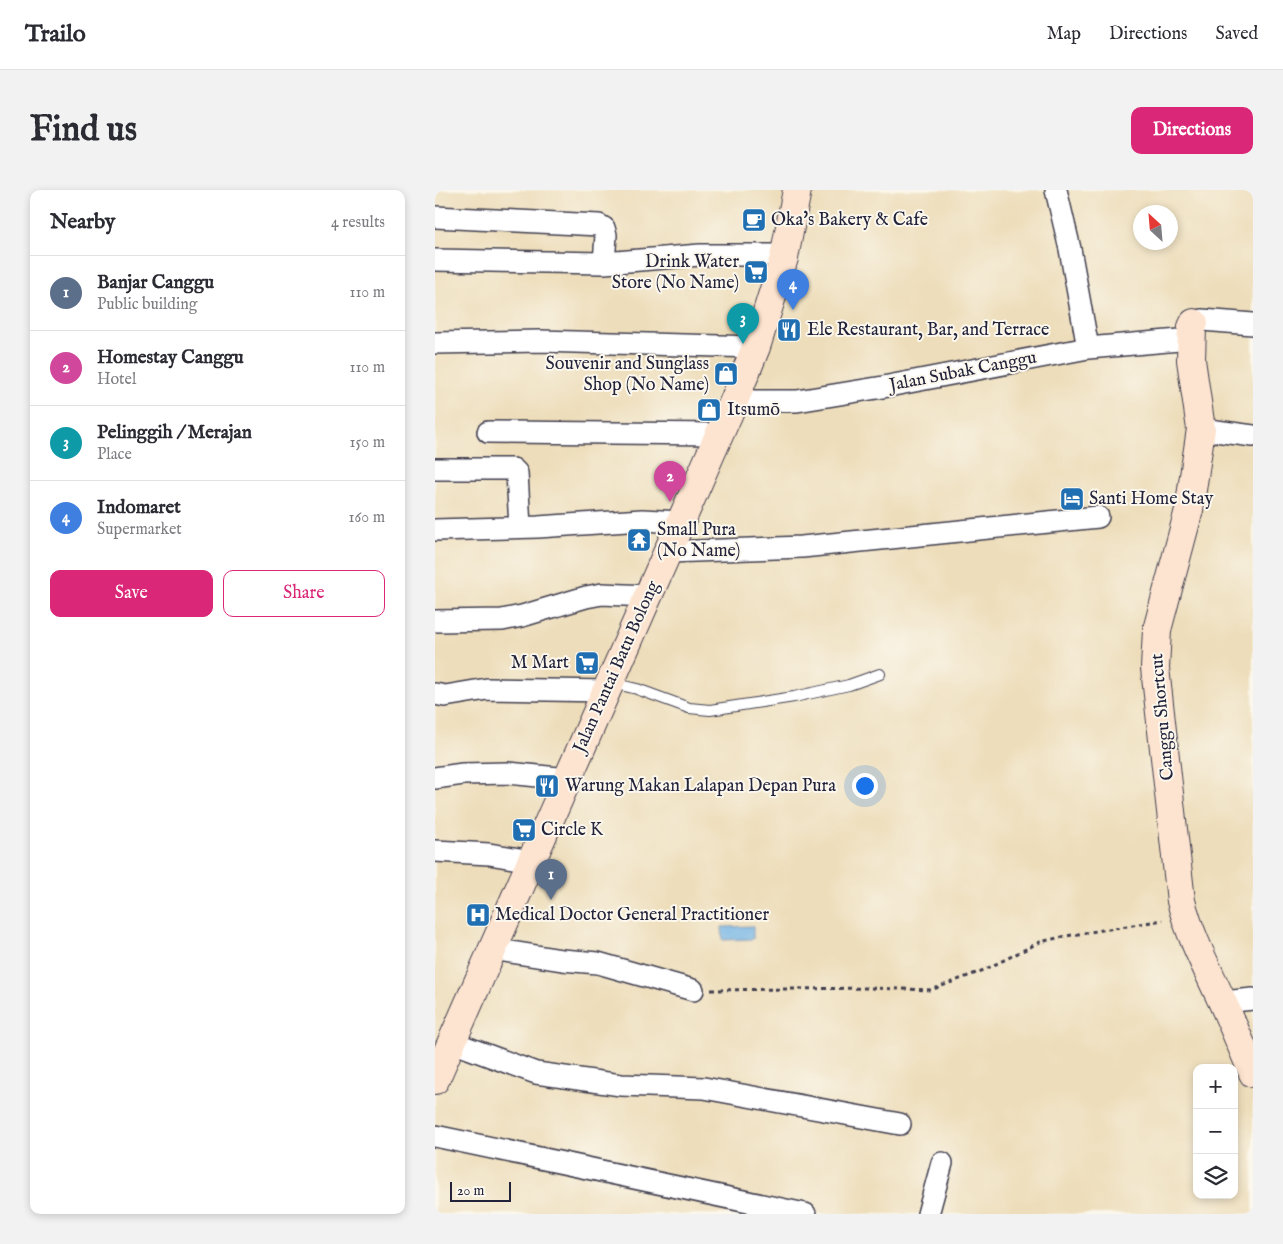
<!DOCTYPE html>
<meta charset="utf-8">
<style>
:root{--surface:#fff;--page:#f2f2f3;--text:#2b2b33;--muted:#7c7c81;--line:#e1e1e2;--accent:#db2777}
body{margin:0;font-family:"IM FELL English",serif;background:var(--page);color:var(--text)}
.controls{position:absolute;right:15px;bottom:15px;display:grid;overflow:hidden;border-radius:10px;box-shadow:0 2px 8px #0003}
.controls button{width:45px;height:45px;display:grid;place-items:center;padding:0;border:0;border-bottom:1px solid var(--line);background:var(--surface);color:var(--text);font:25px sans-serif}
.compass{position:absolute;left:698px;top:15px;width:45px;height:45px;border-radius:50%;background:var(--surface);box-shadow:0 2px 8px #0003;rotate:334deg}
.scale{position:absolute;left:15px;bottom:12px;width:61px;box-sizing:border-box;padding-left:5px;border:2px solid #22223b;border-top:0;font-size:14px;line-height:18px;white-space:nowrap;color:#22223b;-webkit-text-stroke:4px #fbf7ec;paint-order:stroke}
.you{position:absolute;left:429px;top:595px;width:18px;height:18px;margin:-12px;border:4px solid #fff;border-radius:50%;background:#1a73e8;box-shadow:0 0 0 8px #1a73e833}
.badge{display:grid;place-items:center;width:32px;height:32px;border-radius:50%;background:var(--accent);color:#fff;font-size:16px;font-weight:700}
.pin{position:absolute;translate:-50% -41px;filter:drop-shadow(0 1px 2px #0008)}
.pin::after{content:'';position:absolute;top:26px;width:18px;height:15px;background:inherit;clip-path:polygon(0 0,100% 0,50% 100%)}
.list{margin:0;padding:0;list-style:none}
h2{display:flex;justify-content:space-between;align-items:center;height:65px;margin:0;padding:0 20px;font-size:21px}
h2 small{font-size:16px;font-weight:400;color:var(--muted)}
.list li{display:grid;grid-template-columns:32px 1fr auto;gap:15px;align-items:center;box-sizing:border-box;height:75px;padding:0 20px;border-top:1px solid var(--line)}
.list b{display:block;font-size:19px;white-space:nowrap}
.list p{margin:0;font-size:16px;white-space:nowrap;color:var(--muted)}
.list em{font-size:16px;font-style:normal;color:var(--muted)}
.actions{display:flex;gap:10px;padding:15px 20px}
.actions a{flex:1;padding:11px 0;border:1px solid var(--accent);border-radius:10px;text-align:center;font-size:18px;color:var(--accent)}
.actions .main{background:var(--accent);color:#fff}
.icon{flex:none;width:28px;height:28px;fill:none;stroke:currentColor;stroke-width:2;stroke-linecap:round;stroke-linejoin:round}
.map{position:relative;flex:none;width:818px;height:1024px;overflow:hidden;border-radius:10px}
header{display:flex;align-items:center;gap:30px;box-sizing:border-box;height:70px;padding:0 25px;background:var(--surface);border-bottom:1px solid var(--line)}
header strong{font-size:24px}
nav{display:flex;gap:28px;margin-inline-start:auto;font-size:18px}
.intro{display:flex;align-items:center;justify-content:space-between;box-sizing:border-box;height:120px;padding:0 30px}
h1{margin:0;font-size:35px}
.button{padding:12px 22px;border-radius:10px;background:var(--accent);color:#fff;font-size:18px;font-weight:700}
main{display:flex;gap:30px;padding:0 30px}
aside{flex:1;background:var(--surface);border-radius:10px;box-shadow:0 2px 8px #0003}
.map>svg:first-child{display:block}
.water{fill:#6eb1e3;stroke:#486a8f}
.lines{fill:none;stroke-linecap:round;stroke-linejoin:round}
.lane-casing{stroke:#403e4e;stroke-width:12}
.street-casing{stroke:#403e4e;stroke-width:24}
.secondary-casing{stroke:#403e4e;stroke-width:30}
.path{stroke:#403e4e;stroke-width:3;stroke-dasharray:4 4;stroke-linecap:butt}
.lane{stroke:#fff;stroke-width:10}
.street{stroke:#fff;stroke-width:21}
.secondary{stroke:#fde4d0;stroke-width:28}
.labels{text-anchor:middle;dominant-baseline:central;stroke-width:4;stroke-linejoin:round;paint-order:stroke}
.poi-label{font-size:18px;fill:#22223b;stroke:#fbf7ec;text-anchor:start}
.street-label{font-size:18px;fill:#22223b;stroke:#fbf7ec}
</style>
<header>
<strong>Trailo</strong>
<nav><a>Map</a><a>Directions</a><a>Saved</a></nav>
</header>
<div class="intro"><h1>Find us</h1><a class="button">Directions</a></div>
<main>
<aside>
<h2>Nearby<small>4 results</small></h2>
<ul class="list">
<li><span class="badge" style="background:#5c6f8a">1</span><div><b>Banjar Canggu</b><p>Public building</p></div><em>110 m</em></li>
<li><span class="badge" style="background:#d1479c">2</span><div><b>Homestay Canggu</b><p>Hotel</p></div><em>110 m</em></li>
<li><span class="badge" style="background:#0f9aa8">3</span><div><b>Pelinggih / Merajan</b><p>Place</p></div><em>150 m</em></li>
<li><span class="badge" style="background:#3f7fe0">4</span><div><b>Indomaret</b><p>Supermarket</p></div><em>160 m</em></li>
</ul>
<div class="actions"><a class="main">Save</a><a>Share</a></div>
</aside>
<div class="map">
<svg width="818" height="1024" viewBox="0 0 818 1024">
<rect width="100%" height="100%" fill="#fbf7ec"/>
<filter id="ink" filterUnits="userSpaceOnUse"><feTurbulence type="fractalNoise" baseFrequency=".02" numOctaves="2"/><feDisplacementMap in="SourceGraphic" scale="10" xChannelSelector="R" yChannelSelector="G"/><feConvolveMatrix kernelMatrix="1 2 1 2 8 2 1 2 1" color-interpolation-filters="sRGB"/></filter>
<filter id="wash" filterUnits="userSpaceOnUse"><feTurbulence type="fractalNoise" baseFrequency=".0096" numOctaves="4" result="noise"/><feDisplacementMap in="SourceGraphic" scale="20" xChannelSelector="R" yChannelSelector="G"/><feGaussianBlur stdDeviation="1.12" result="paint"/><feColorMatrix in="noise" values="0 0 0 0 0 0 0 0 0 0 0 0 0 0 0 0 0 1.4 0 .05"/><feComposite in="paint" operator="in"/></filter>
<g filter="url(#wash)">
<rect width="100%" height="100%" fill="#edddba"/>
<!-- water -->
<path class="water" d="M318,736V749L288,750L287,737Z"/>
</g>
<g filter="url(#ink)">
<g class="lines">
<defs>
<path id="lane" d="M177,493L202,499L254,518L275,520L359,507L414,495L445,484"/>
<path id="street" d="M621,0L635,59L653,158
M0,27L164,35L169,38L171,45L169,73
M0,70L169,73L265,65H336L349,68
M759,133L767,130L818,134
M0,153L104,151L321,157
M299,211H362L448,197L653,158L756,149
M766,239L818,246
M53,242L285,244
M0,279H78L82,283L85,337
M0,340L103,337L207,330L246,332
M234,362L367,357L663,327
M0,431L67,430L87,426L151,407L167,404L213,406
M0,504L10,506L52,499L172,501
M0,588L28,584L73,583L133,589
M0,661L54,664L97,671
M57,759L127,770L163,773L258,800
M788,812L818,809
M17,852L101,883L186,895L269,898L465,934
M0,946L370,1024
M493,1024L507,973"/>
<path id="secondary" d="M759,133L757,137L756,170L766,239L754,320L722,440L720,478L746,711C755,746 772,778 787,811C798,835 808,859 818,883
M0,890L299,211L321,157L349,68L362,0"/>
</defs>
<!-- lane casing -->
<use href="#lane" class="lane-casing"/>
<!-- street casing -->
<use href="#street" class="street-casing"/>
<!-- secondary casing -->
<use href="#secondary" class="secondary-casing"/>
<!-- path -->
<path class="path" d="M276,800L434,798L496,800L549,780L605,752L631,746L728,730"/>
<!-- lane -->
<use href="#lane" class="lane"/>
<!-- street -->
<use href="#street" class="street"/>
<!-- secondary -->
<use href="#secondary" class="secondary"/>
</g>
</g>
<!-- icons -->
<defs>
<symbol id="cafe-square" viewBox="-11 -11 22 22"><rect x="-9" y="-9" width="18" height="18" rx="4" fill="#1f6fb2" stroke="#fbf7ec"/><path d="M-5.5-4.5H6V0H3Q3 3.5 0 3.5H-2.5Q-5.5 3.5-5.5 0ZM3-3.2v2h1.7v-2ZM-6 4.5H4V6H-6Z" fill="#fff"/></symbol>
<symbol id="supermarket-square" viewBox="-11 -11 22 22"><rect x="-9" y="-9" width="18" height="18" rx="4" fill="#1f6fb2" stroke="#fbf7ec"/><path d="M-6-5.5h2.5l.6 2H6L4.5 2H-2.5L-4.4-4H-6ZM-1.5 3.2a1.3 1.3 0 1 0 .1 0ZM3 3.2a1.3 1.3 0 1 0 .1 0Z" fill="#fff"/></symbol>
<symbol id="restaurant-square" viewBox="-11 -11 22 22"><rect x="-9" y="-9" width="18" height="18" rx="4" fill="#1f6fb2" stroke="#fbf7ec"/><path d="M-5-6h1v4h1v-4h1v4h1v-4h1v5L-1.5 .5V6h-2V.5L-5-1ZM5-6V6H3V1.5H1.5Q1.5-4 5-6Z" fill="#fff"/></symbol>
<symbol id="shop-square" viewBox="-11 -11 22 22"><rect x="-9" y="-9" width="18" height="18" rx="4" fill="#1f6fb2" stroke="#fbf7ec"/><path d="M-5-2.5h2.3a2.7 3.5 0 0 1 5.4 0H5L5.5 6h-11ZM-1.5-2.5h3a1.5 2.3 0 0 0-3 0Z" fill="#fff"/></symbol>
<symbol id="hotel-square" viewBox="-11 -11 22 22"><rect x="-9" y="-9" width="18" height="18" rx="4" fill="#1f6fb2" stroke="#fbf7ec"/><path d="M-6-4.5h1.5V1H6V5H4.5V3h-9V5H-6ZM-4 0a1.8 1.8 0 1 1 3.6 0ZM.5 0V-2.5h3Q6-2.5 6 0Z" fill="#fff"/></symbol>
<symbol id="temple-square" viewBox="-11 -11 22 22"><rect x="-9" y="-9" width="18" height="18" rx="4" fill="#1f6fb2" stroke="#fbf7ec"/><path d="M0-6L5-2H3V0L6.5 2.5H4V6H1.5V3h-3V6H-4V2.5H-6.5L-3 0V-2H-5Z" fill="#fff"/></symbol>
<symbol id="hospital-square" viewBox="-11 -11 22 22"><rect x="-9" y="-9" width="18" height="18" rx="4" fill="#1f6fb2" stroke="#fbf7ec"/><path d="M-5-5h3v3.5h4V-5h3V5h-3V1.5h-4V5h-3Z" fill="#fff"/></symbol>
</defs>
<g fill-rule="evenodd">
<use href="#cafe-square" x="305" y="16" width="28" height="28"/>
<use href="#supermarket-square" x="307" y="68" width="28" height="28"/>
<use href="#restaurant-square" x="340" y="126" width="28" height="28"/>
<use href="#shop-square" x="277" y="170" width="28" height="28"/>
<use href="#shop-square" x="260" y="206" width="28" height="28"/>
<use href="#hotel-square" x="623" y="295" width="28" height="28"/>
<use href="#temple-square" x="190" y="336" width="28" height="28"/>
<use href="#supermarket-square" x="138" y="459" width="28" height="28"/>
<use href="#restaurant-square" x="98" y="582" width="28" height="28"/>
<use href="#supermarket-square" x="75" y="626" width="28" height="28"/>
<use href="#hospital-square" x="29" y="711" width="28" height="28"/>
</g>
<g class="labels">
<!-- poi labels -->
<g class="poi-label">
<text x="336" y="30">Oka's Bakery &amp; Cafe</text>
<text x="304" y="72" text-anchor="end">Drink Water<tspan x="304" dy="21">Store (No Name)</tspan></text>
<text x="372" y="140">Ele Restaurant, Bar, and Terrace</text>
<text x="274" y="174" text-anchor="end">Souvenir and Sunglass<tspan x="274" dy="21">Shop (No Name)</tspan></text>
<text x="292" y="220">Itsumō</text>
<text x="654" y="309">Santi Home Stay</text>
<text x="222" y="340">Small Pura<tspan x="222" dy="21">(No Name)</tspan></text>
<text x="134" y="473" text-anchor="end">M Mart</text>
<text x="130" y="596">Warung Makan Lalapan Depan Pura</text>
<text x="106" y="640">Circle K</text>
<text x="60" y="725">Medical Doctor General Practitioner</text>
</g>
<!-- street labels -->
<g class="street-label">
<text transform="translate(528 182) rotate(-11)">Jalan Subak Canggu</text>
<text transform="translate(182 477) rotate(-66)">Jalan Pantai Batu Bolong</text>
<text transform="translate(728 527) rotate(-95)">Canggu Shortcut</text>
</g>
</g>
</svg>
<div class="controls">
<button>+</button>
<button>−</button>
<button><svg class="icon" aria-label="layers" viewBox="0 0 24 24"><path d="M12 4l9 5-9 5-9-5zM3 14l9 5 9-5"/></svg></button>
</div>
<svg class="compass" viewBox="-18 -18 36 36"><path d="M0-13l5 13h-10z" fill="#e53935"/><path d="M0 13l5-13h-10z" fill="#7c7c81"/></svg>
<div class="scale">20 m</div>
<div class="you"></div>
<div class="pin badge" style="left:116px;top:710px;background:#5c6f8a">1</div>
<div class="pin badge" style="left:235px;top:312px;background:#d1479c">2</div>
<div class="pin badge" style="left:308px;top:154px;background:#0f9aa8">3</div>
<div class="pin badge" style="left:358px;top:120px;background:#3f7fe0">4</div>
</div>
</main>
